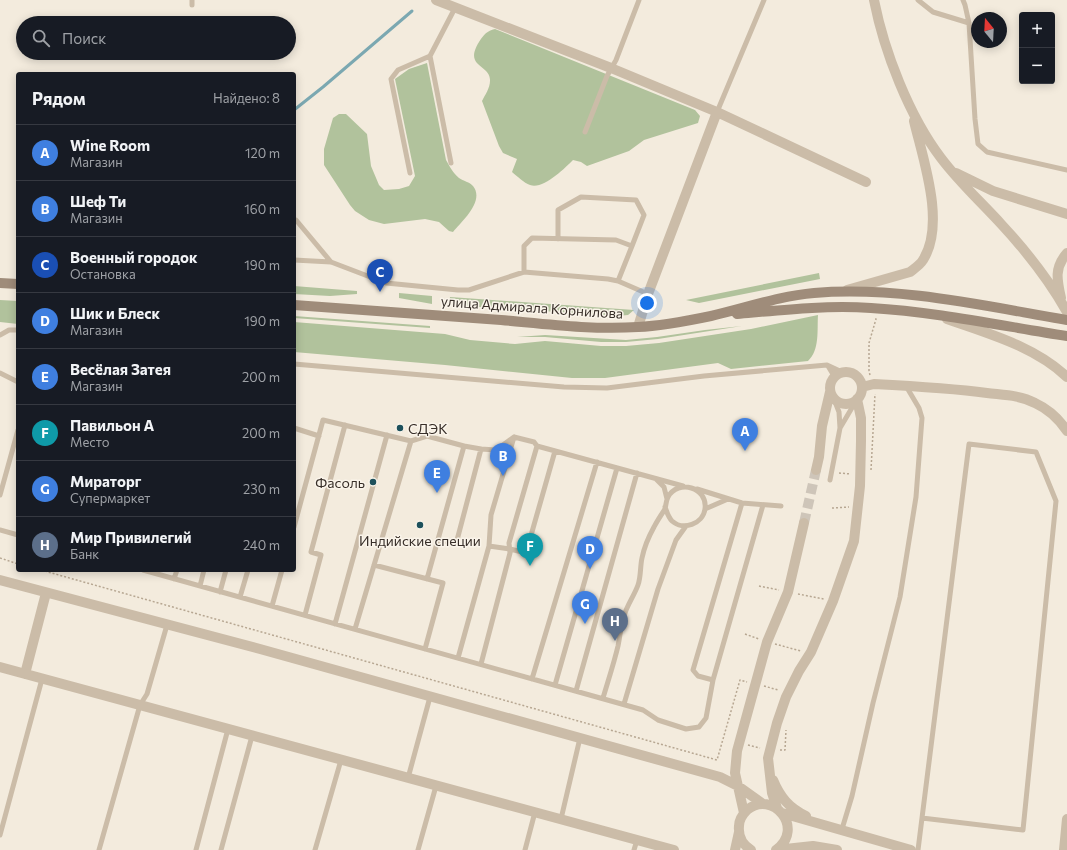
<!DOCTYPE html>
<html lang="ru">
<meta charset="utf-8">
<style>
:root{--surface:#171b24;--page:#242831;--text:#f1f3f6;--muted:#9ea1a6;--line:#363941;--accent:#d93025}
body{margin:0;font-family:Commissioner,sans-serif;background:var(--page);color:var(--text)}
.controls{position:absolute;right:12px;top:12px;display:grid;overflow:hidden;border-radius:4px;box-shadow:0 2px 10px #0003}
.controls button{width:36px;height:36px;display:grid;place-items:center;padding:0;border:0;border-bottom:1px solid var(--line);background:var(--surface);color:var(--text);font:20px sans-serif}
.compass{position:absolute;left:971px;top:12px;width:36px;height:36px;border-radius:50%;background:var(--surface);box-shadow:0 2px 10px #0003;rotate:342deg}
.you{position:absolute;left:647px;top:303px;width:14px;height:14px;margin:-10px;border:3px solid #fff;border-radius:50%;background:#1a73e8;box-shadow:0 0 0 6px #1a73e833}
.badge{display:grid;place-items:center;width:26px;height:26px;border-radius:50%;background:var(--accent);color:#fff;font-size:13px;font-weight:700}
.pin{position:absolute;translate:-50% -33px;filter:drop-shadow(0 1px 2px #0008)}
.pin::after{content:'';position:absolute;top:21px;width:14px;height:12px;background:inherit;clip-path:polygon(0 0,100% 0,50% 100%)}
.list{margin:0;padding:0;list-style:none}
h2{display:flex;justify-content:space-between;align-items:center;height:52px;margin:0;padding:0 16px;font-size:17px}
h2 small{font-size:13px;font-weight:400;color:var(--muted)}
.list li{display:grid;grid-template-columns:26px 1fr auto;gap:12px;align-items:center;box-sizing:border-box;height:56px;padding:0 16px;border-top:1px solid var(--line)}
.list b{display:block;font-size:15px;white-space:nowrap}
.list p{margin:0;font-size:13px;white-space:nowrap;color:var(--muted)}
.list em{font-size:13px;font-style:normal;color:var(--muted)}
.icon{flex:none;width:22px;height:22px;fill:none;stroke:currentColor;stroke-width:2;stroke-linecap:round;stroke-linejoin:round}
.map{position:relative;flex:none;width:1067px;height:850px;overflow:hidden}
.search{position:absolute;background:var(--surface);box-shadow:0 2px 10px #0003;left:16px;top:16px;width:280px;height:44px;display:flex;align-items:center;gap:10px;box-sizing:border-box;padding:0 14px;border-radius:22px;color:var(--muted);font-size:15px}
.panel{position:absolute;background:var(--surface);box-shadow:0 2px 10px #0003;left:16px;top:72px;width:280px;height:500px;border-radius:4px}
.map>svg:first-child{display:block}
.green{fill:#b1c29c}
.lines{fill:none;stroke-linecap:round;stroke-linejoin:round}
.stream{stroke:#7ba8b1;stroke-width:3}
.minor-tunnel{stroke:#cec5b9;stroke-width:10;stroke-dasharray:10 5;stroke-linecap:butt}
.path{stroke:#b7a792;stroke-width:1.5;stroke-dasharray:2 2;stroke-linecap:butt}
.service{stroke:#cbbca8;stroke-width:5}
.minor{stroke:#cbbca8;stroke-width:10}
.tertiary{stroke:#cbbca8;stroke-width:10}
.secondary{stroke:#9f8c7a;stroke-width:10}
.poi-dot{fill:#1d505b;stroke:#faf4ea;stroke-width:1.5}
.labels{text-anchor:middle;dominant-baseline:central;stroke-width:3;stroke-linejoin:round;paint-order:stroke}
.street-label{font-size:14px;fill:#382f29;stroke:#faf4ea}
.poi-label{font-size:14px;fill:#382f29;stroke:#faf4ea;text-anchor:start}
</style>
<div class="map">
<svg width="1067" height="850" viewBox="0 0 1067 850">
<rect width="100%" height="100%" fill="#f3ebdd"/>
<!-- green -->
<path class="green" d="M495,29L695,110L700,116L698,123L644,140L629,151L587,166L581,162L573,160C565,168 543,190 530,185C524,183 517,176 512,172L517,159L503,153L499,146L482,101C485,95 490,88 490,81C491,64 463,68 479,42C484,34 487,31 495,29Z
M427,63L446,160C450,167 453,173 459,178C463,181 470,182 473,186C485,201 462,221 453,232L449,231L439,222L425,219L384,224L369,220L355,211L350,205L324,165V149L333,118L339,114H346L367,134L371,166L379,185L384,190L399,189L409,186L415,176L395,79L409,69Z
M819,273L820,279L699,303L686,300Z
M294,286L357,291V294L330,296L294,294Z
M399,293L432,296V304L399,298Z
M450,297L634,310L628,315L617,316L449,305Z
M0,300L18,301V324L0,322Z
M818,315C817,330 820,350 808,361L731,369L718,363L605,378H572L445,365L294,352V322L445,334L470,340L515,344L545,341L601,346H626L659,343L751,329Z
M294,316L430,326V328L294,318Z
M742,326L658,339L626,342H601L545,337H517L545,335L626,340L657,337L705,330Z"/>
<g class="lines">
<!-- stream -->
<path class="stream" d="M294,110L323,87L412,11"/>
<!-- minor-tunnel -->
<path class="minor-tunnel" d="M804,523L816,470"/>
<!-- path -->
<path class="path" d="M870,375L869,371V343L876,319H874
M871,470L875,394
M839,473L851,474
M832,508L849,507
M0,558L18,564
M41,570L717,760L740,680L747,682
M759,586L779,590
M798,594L824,599
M745,634L759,639
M775,644L801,651
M764,686L778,690
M748,745L760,748
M780,750H785L786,730"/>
<!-- service -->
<path class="service" d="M192,0V5
M918,0L933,12L969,23
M963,0L965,5L969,23L975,119L978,144L987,152L1067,170
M717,112L764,0
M585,132L607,76L616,60L639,0
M451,163L430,56L455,8
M410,173L391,79L398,70L430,56
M294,220H296L331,262
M558,239V210L581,197L636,200L644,215L632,246
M294,260L331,262L386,283L458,290H469L524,272L608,279L618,281L648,294
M524,272V246L532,238L616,240L632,246L618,281
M0,335L9,330H18
M294,364L564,387L607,388L704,376L827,365L842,372
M828,366L834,376
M0,373L18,382
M294,428L319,436
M840,428L856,401
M656,479L664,487L667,499
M830,480L840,428L839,412L834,399
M697,489L742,503L781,506
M0,495L18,430
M742,503L693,670L698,676L713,680L763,505
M705,509L728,499
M294,527L323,420L411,441L427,436L464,446L481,449L496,450L514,437
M0,530L18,535
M438,539L456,544L481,449
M489,546L491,515L514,437L534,442L537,446L683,486
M374,565L443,583L425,649
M143,570L643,710L658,720L686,729L699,727L706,718L713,680
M174,579L177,570
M427,579L464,446
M200,586L204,570
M220,592L226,570
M240,597L248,570
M272,606L282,570
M305,615L321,555L311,552L345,425
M335,624L387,435
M355,629L411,441
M458,658L489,546L510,549L526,553L555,451
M481,664L510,553L509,543L537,446
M532,679L597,462
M555,685L617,468
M576,691L637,473
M603,698C608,681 614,663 618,646C620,636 621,625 624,616C627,605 634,596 638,585C641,577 640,567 642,558C644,548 649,536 654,527C657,521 661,515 665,509C666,505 666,501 668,497C678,479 708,487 705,509C703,524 683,531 672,521C668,517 667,512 665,507
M624,704L658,589L676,540L686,526
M408,778L430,697
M561,819L580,738
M842,829L852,796L873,703L900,597L916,497L922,418L919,408L906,386
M0,835L42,679
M99,850L140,705L147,694L167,625
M196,850L228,729
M221,850L252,736
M315,850L341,760
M418,850L436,786
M525,850L535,812
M634,850L637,840
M918,850L922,818L969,444L1036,452L1056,501L1023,830L922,818"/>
<!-- minor -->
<path class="minor" d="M436,0L611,68L717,112L866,182
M638,327L648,294L717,112
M830 388a16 16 0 1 1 32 0a16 16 0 1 1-32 0Z
M862,387L874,384C912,386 950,388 987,393C1003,395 1020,395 1035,403C1048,409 1059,419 1067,431
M816,470L819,457L822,426L830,392
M0,580L260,649L720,777L738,786L763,804
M0,667L674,850
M25,674L46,593
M773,780C780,797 789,808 806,816
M777,808L772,793L768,758L777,723L786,697L799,671L811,652L833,601L854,541L860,486L861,441V418L857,399
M744,813L735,773L737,751L767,642L788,592L804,523
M782,813L911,850
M735,850L739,832
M751,850C743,845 738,836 739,826C739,820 743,814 747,810C772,789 806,828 776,850
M776,850L813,846L837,850
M1064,850L1067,819"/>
<!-- tertiary -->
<path class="tertiary" d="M874,0C884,51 909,116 941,158C959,182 981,202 1002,225C1027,252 1049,280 1067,312
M956,173L993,191L1067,214
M847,290L910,272C915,268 920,265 923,260C946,224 923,159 914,121
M1061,298C1057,280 1054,268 1067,253
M947,319C989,334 1034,346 1067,377"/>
<!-- secondary -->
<path class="secondary" d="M0,283L18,284
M294,305C363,310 432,315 501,320C546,324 592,330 638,327C662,326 687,321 711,316C746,308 779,296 814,293C899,286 984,306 1067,320
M737,314C782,310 826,305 871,308C937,312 1002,326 1067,336"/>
</g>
<!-- markers -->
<g class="poi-dot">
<circle cx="400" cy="428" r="4"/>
<circle cx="373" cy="482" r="4"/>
<circle cx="420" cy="525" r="4"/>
</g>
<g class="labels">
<!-- street labels -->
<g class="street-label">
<text transform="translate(532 307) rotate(4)">улица Адмирала Корнилова</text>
</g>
<!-- poi labels -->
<g class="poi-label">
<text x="408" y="428">СДЭК</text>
<text x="365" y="482" text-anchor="end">Фасоль</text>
<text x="420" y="540" text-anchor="middle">Индийские специи</text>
</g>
</g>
</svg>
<div class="controls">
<button>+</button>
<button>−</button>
</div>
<svg class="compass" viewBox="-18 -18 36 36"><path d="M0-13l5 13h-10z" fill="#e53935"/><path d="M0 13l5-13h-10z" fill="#9ea1a6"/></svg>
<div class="you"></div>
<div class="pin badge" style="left:745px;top:451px;background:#3f7fe0">A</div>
<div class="pin badge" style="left:503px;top:476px;background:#3f7fe0">B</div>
<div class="pin badge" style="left:380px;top:292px;background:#1a4fb4">C</div>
<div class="pin badge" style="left:590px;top:569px;background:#3f7fe0">D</div>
<div class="pin badge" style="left:437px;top:493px;background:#3f7fe0">E</div>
<div class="pin badge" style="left:530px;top:566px;background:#0f9aa8">F</div>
<div class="pin badge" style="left:585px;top:624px;background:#3f7fe0">G</div>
<div class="pin badge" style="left:615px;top:641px;background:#5c6f8a">H</div>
<div class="search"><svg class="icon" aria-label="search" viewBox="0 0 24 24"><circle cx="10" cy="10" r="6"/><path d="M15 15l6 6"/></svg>Поиск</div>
<section class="panel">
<h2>Рядом<small>Найдено: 8</small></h2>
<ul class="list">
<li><span class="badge" style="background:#3f7fe0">A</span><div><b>Wine Room</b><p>Магазин</p></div><em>120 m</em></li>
<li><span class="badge" style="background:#3f7fe0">B</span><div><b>Шеф Ти</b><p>Магазин</p></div><em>160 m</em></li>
<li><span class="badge" style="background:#1a4fb4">C</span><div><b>Военный городок</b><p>Остановка</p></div><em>190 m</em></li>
<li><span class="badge" style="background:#3f7fe0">D</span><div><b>Шик и Блеск</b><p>Магазин</p></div><em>190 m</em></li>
<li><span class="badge" style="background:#3f7fe0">E</span><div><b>Весёлая Затея</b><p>Магазин</p></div><em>200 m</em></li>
<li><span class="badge" style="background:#0f9aa8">F</span><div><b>Павильон А</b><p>Место</p></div><em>200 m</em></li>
<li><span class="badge" style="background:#3f7fe0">G</span><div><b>Мираторг</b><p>Супермаркет</p></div><em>230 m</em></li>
<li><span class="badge" style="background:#5c6f8a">H</span><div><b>Мир Привилегий</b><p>Банк</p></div><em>240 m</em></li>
</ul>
</section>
</div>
